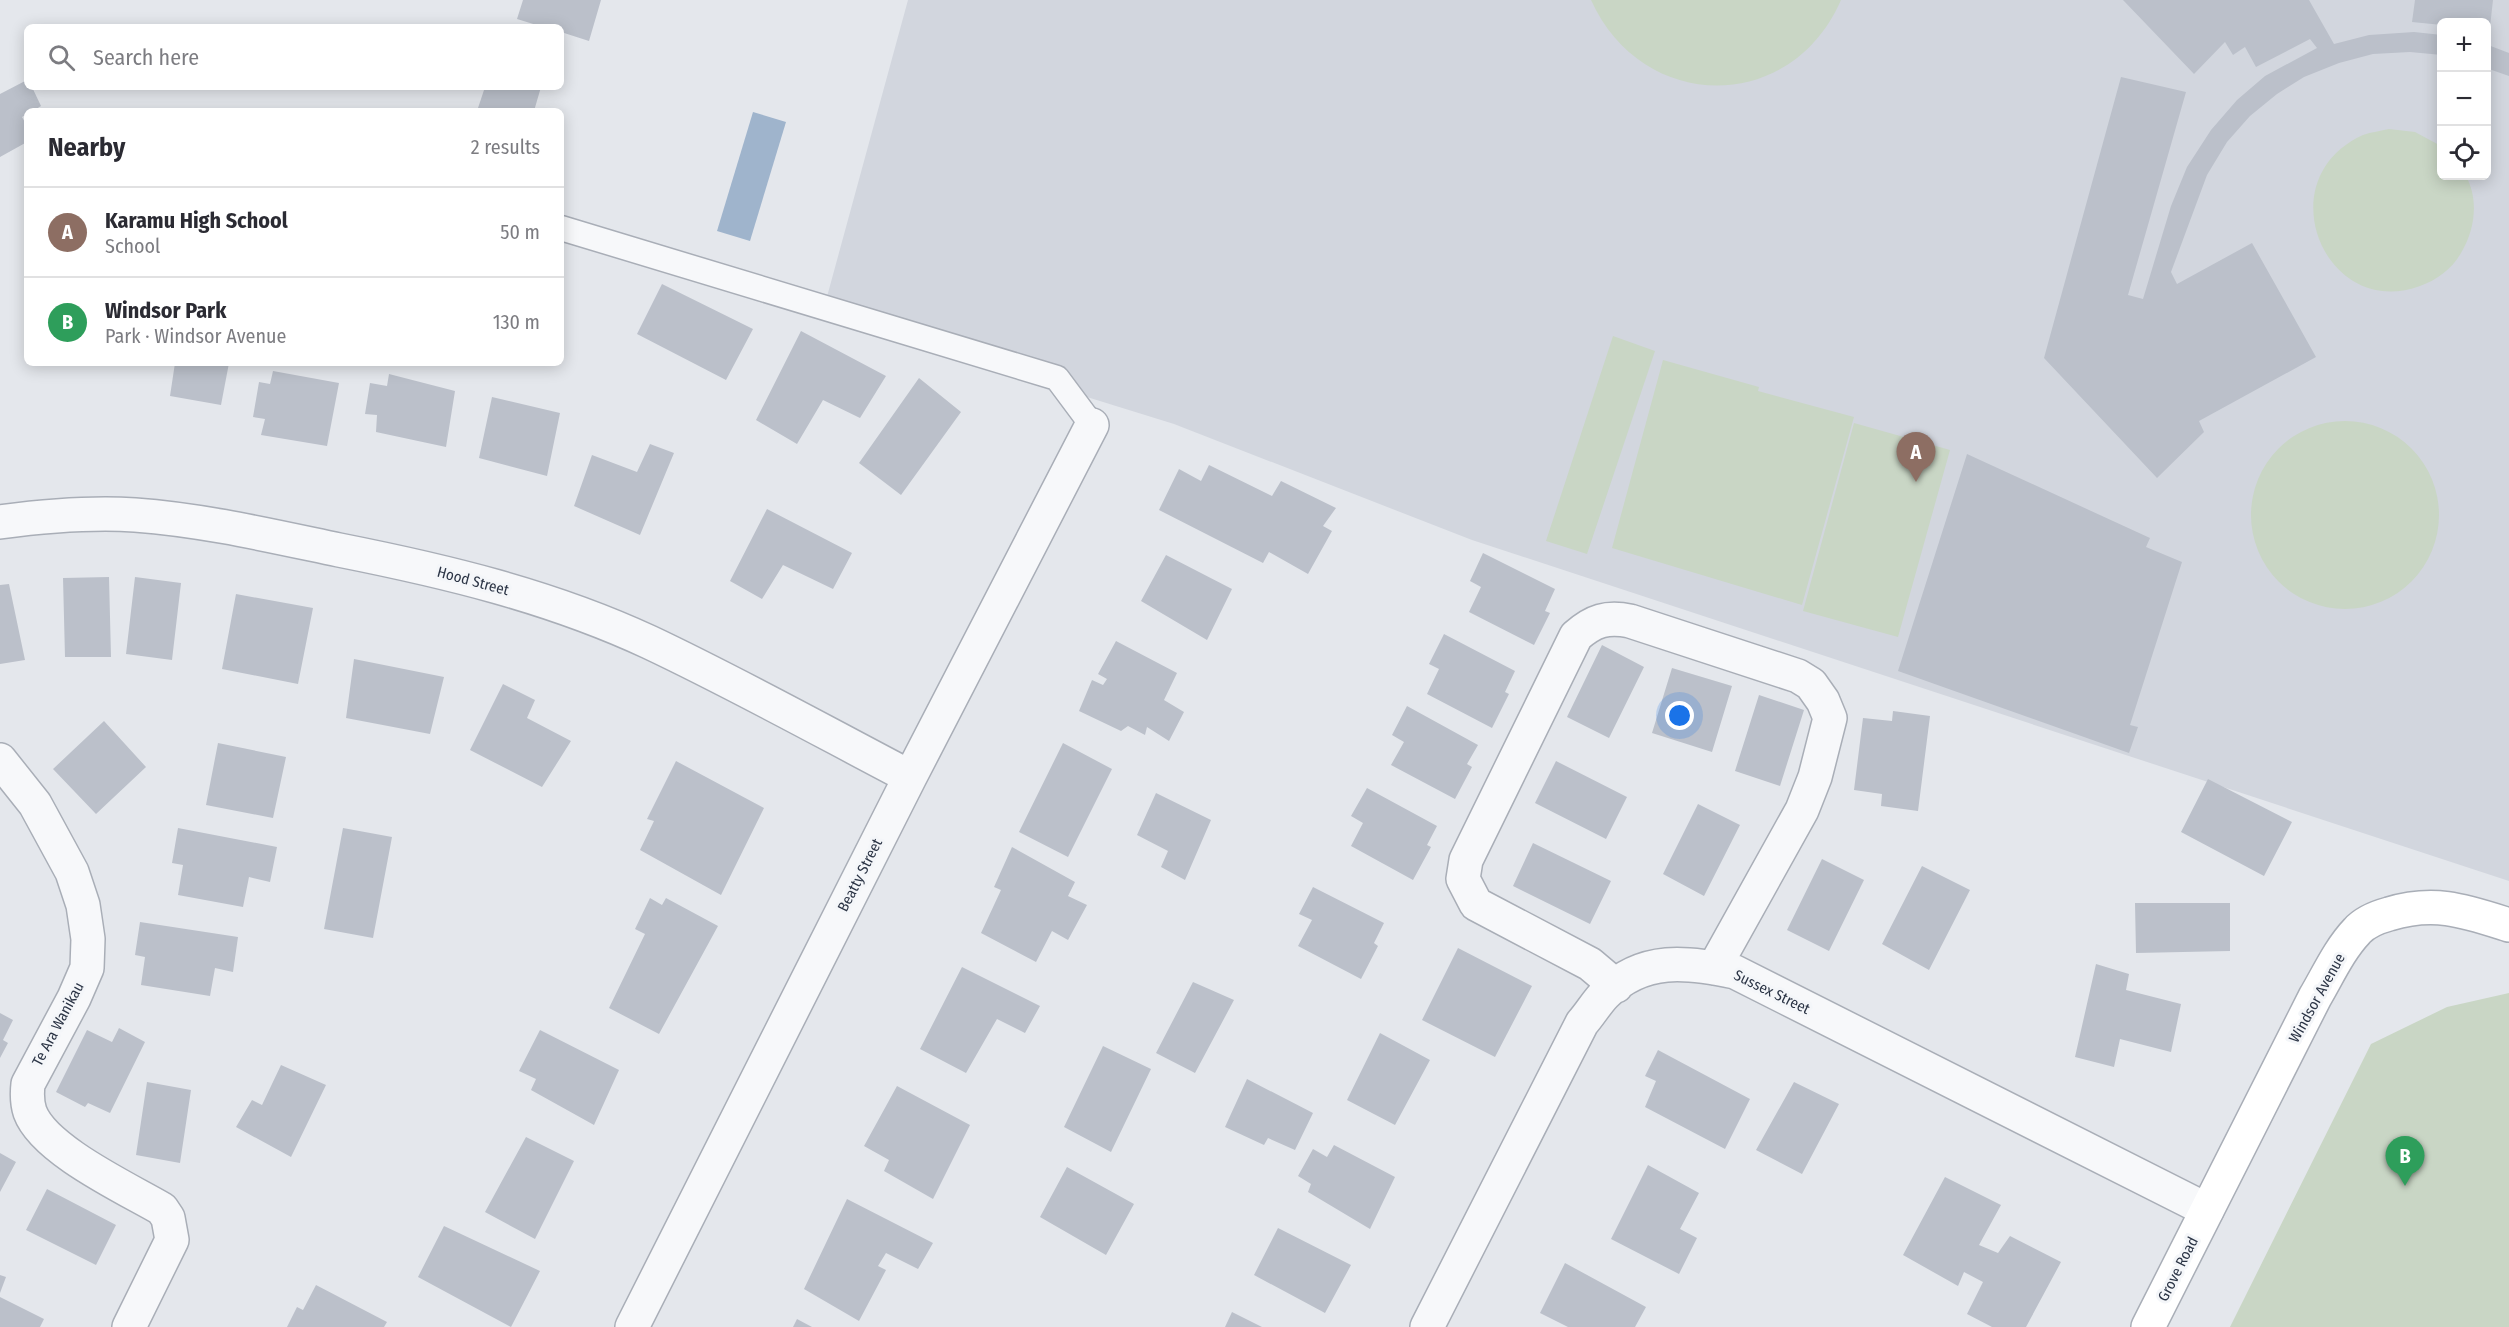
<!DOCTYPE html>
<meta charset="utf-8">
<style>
:root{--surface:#fff;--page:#f7f7f7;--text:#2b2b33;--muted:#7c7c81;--line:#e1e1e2;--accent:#d1495b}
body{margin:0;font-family:"Fira Sans Condensed",sans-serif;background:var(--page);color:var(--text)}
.controls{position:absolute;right:18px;top:18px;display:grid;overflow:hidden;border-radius:9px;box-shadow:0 3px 15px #0003}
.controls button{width:54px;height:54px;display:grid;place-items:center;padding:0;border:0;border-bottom:2px solid var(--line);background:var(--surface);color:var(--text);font:30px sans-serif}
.you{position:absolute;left:1680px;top:716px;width:21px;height:21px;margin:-15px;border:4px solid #fff;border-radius:50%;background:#1a73e8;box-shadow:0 0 0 9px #1a73e833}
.badge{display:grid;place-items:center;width:39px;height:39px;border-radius:50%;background:var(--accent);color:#fff;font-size:20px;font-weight:700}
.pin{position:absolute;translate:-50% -50px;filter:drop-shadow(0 2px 3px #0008)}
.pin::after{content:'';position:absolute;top:32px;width:21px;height:18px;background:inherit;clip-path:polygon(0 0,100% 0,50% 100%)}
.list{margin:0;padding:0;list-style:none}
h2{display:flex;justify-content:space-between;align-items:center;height:78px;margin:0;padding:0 24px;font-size:26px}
h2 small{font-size:20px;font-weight:400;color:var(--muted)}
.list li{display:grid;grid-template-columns:39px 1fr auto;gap:18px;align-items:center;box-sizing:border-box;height:90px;padding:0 24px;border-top:2px solid var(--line)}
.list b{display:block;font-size:22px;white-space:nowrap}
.list p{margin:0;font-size:20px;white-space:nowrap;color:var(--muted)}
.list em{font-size:20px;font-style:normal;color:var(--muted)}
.icon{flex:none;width:33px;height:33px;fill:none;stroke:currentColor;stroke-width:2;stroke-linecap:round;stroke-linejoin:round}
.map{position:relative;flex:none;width:2509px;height:1327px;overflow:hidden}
.search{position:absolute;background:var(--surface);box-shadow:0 3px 15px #0003;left:24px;top:24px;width:540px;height:66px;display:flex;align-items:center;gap:15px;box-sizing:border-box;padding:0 21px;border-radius:9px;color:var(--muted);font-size:22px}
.panel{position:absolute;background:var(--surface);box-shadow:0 3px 15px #0003;left:24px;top:108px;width:540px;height:258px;border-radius:9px}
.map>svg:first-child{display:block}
.built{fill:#d2d6de;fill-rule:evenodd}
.green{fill:#c9d6c5}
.water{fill:#9fb4cc}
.building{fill:#bbc0ca}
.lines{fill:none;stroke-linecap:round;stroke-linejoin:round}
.service-casing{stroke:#a9aeb7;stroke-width:27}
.minor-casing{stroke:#a9aeb7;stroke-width:36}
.secondary-casing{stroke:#a9aeb7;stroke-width:36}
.service{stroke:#f7f8fa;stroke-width:24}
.minor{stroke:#f7f8fa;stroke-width:33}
.secondary{stroke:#fff;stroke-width:33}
.labels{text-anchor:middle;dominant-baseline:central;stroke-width:6;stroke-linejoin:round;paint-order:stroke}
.street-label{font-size:15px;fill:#2b3445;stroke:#f4f6f9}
</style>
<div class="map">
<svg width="2509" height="1327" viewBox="0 0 2509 1327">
<rect width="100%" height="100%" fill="#e4e7ec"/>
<!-- built -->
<path class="built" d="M908,0H2509V881L1472,540L1174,424L822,315ZM2442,22H2486V176H2442Z"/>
<!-- green -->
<path class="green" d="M1591,0H1841C1791,115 1642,113 1591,0Z
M2389,129L2415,132L2441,146L2442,176H2466C2479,200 2475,230 2461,253C2452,269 2437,280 2420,286C2325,321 2266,179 2363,135C2371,132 2381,131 2389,129Z
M1613,336L1655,351L1587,554L1546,541Z
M1663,360L1759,387L1758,391L1854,417L1802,605L1612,548Z
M2251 515a94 94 0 1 1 188 0a94 94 0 1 1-188 0Z
M1854,423L1950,450L1898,637L1803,611Z
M2509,993V1327H2230L2371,1044L2447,1007Z"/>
<!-- water -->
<path class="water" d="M753,112L786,122L750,241L717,231Z"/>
<!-- building -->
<path class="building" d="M523,0H601L589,41L561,32V27H543L517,19Z
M2123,0H2309L2334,44L2369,35L2414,32L2442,35V55L2410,52L2373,54L2339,63L2304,77L2277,94L2250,116L2227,142L2207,175L2171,272L2177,284L2252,243L2316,357L2199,421L2204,432L2157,478L2044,358L2121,77L2186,92L2128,295L2143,299L2171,206L2187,167L2211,130L2237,100L2265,76L2317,48L2310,39L2256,67L2245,47L2233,55L2225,42L2194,74Z
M2415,0H2493L2488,45L2509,53V76L2486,68V22H2442V25L2412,22Z
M27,80V87H32L41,106L33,111H27V114L22,117L27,126V142L0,157V94Z
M485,87H541L534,111H477Z
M662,284L753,329L726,380L637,334Z
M801,331L886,376L860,418L823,400L797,444L756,420Z
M175,363H229L221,405L170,396Z
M273,371L339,383L327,446L261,435L265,419L253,417L259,382L270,384Z
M389,374L455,391L446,447L376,432L377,415L365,414L370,383L387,386Z
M919,378L961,412L901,495L859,463Z
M492,397L560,413L547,476L479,458Z
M650,444L674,453L640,535L574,506L592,455L637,472Z
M1967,454L2150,538L2146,547L2182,562L2130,725L2138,727L2129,753L1898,671Z
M1209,465L1272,496L1281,481L1336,508L1323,526L1332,531L1308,574L1269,552L1263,563L1159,510L1179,469L1201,481Z
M767,509L852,553L833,589L783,565L762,599L730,581Z
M1483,553L1555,589L1545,611L1550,613L1534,645L1469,612L1481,587L1470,581Z
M1166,555L1232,589L1207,640L1141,601Z
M109,577L111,657H65L63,578Z
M135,577L181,583L172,660L126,654Z
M9,584L25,660L0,664V585Z
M236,594L313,608L298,684L222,669Z
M1444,634L1515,671L1505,692L1509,694L1492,728L1427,694L1439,669L1429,664Z
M1116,641L1177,673L1164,700L1184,712L1169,741L1147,727L1145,735L1128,726L1121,731L1079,711L1092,680L1103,685L1107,679L1098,674Z
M1602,645L1644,667L1609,738L1567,717Z
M354,659L444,677L430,734L346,718Z
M1672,668L1732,686L1712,752L1652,733Z
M503,684L535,700L527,718L571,741L542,787L470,750Z
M1759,695L1804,710L1780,786L1735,771Z
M1407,706L1478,745L1467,764L1472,767L1455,799L1391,765L1404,742L1392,735Z
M1893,711L1930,716L1918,811L1881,806L1882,794L1854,790L1863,718L1892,721Z
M104,721L146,767L96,814L53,769Z
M218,743L286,757L273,818L206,805Z
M1063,743L1112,769L1068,857L1019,832Z
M676,761L764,808L721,895L640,850L654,821L647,819Z
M1556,761L1627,797L1606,839L1535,803Z
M2208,779L2292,822L2264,876L2181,832Z
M1367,788L1437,826L1427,845L1431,847L1413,880L1351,846L1363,823L1351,816Z
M1156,793L1211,820L1185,880L1161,867L1168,851L1137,835Z
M1698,804L1740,825L1704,896L1663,874Z
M178,828L277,847L270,882L249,877L243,907L178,895L183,865L172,863Z
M343,828L392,837L373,938L324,929Z
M1533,843L1611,881L1590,924L1513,886Z
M1012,847L1075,882L1068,896L1087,905L1068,940L1052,931L1036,962L981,933L1001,890L994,887Z
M1822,859L1864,880L1829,951L1787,930Z
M1922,866L1970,890L1929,970L1882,944Z
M1313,887L1384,923L1374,943L1378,946L1361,979L1298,946L1312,920L1299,914Z
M650,898L662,905L666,898L718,926L659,1034L609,1008L645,934L635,929Z
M2135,903H2230V951L2136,953Z
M140,922L238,937L233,972L215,968L210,996L141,985L145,957L135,955Z
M1458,948L1532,986L1495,1057L1422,1020Z
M2096,964L2129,974L2126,990L2181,1004L2171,1052L2120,1039L2114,1067L2075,1057Z
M962,967L1040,1006L1025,1033L997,1019L966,1073L920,1049Z
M1193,982L1234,1000L1195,1073L1156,1053Z
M0,1013L13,1020L3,1040L8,1043L0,1058Z
M119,1028L145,1042L110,1113L88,1103L85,1107L56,1092L87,1030L112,1042Z
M540,1030L619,1070L594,1125L531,1090L536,1079L519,1071Z
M1380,1033L1430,1060L1395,1125L1347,1100Z
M1103,1046L1151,1069L1111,1152L1064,1127Z
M1658,1050L1750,1099L1725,1149L1645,1107L1656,1081L1645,1076Z
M281,1065L326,1085L291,1157L236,1127L252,1100L262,1105Z
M1247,1079L1313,1113L1295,1150L1268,1138L1264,1145L1225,1127Z
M147,1082L191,1090L180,1163L136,1155Z
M1794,1082L1839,1104L1802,1174L1756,1150Z
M897,1086L970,1125L933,1199L884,1171L889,1160L864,1146Z
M526,1137L574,1161L535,1239L485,1212Z
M1334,1145L1395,1177L1370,1229L1308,1192L1311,1184L1298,1176L1313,1149L1327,1157Z
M0,1153L16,1162L0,1192Z
M1648,1165L1699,1193L1680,1229L1697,1238L1679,1274L1611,1239Z
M1067,1167L1134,1204L1106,1255L1040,1217Z
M1945,1177L2001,1205L1979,1245L1998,1253L2010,1236L2061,1262L2026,1327H1992L1967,1314L1983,1282L1964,1272L1958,1286L1903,1255Z
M47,1189L116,1225L96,1265L26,1230Z
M847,1199L933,1243L918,1269L886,1253L878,1266L886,1270L859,1321L804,1289Z
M444,1226L540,1271L511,1327L418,1277Z
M1278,1228L1351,1265L1325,1313L1254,1275Z
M1565,1263L1646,1307L1635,1327H1568L1540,1313Z
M0,1275L6,1277L0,1293Z
M316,1285L387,1322L384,1327H287L297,1307L303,1310Z
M0,1297L44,1319L40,1327H0Z
M1232,1312L1262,1327H1225Z
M797,1319L812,1327H793Z"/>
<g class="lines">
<defs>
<path id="service" d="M561,228L1057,378L1092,425"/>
<path id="minor" d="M0,522C45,516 89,512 135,515C204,520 272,536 339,550C445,571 550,596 649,642C736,683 824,732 910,777
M0,760L35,804L72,872L83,905L88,939L87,968L74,998L28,1084C27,1093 27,1103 30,1112C44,1150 126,1188 162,1209L168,1218L172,1240L129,1327
M1616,986L1590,964L1476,904L1463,879L1466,860L1576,636C1593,621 1607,616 1630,621L1798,676L1811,684L1823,701L1830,718L1815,777L1802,810L1714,968
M632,1327L910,777L1092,425
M1427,1327L1582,1023C1590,1014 1597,1002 1605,994C1643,956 1688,962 1735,972L2207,1210"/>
<path id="secondary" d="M2148,1327L2315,997C2328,975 2339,950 2357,931C2364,923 2378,917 2389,914C2435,900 2465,911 2509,925"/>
</defs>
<!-- service casing -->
<use href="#service" class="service-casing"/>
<!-- minor casing -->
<use href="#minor" class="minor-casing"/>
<!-- secondary casing -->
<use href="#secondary" class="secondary-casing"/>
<!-- service -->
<use href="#service" class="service"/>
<!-- minor -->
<use href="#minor" class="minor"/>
<!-- secondary -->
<use href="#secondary" class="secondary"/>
</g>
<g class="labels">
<!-- street labels -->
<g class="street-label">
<text transform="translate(473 581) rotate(15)">Hood Street</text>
<text transform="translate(860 875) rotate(-63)">Beatty Street</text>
<text transform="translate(1772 992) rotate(26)">Sussex Street</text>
<text transform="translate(2317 998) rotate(-61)">Windsor Avenue</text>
<text transform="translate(58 1024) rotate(-62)">Te Ara Wanikau</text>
<text transform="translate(2178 1269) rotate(-63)">Grove Road</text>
</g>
</g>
</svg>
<div class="controls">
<button>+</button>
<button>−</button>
<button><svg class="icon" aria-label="locate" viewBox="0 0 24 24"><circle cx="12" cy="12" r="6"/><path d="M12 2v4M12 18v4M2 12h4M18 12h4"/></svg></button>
</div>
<div class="you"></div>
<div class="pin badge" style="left:1916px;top:482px;background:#8d6e63">A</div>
<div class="pin badge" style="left:2405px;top:1186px;background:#2e9e5b">B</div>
<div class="search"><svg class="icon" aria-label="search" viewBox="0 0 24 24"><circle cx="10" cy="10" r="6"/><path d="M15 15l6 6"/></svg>Search here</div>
<section class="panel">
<h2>Nearby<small>2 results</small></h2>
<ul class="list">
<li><span class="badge" style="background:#8d6e63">A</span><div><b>Karamu High School</b><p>School</p></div><em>50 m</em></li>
<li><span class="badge" style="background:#2e9e5b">B</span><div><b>Windsor Park</b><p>Park · Windsor Avenue</p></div><em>130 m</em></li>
</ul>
</section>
</div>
